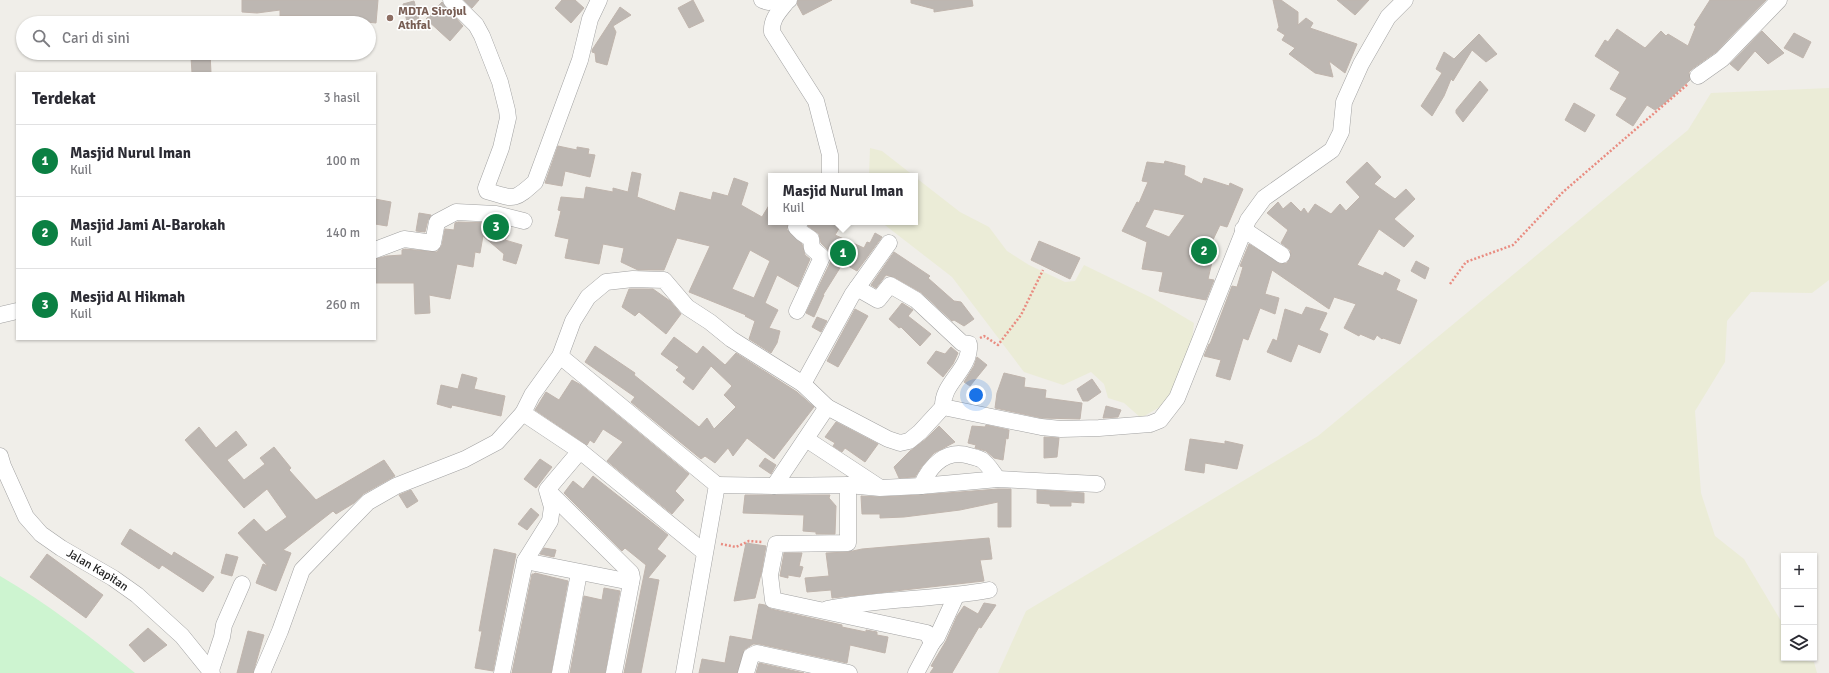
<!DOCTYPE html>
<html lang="id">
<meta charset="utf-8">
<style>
:root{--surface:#fff;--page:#f2f2f3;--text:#2b2b33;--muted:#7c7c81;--line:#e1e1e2;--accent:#0b8043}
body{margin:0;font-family:Signika,sans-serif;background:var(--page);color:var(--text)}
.controls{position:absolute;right:12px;bottom:12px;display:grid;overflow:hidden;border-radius:0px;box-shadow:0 1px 3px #0004}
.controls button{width:36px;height:36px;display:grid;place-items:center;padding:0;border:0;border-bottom:1px solid var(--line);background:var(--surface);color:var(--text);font:20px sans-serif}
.you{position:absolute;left:976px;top:395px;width:14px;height:14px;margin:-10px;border:3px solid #fff;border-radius:50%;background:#1a73e8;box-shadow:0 0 0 6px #1a73e833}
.badge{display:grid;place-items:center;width:26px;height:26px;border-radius:50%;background:var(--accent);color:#fff;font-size:13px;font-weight:700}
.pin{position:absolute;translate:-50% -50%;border:2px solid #fff;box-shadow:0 1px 4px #0006}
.popup{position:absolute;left:768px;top:173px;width:150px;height:52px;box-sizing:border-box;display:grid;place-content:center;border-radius:0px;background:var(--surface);filter:drop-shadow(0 1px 3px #0005);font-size:13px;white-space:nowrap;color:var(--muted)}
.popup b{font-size:15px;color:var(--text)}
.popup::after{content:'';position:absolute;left:50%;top:100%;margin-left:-8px;border:8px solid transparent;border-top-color:var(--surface)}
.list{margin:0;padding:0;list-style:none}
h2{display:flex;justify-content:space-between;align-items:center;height:52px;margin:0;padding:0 16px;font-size:17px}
h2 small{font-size:13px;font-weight:400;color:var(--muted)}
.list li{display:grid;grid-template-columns:26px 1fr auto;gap:12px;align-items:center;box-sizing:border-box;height:72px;padding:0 16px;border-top:1px solid var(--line)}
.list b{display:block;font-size:15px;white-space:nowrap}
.list p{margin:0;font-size:13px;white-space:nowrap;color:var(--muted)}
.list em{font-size:13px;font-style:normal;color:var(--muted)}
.icon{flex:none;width:22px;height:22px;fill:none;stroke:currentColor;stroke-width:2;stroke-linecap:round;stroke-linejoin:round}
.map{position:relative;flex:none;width:1829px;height:673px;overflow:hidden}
.search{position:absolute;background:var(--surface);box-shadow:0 1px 3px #0004;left:16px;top:16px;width:360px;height:44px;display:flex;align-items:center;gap:10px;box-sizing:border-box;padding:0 14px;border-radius:22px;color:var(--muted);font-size:15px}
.panel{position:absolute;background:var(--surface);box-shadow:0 1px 3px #0004;left:16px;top:72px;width:360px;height:268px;border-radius:0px}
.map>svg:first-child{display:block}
.farmland{fill:#ebecd7}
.park{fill:#cdf4d0}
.building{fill:#bdb7b2;stroke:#c0b5ad;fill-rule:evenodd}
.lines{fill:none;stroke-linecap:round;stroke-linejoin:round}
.minor-casing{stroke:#a2a2a2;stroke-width:17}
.path{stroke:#e98c81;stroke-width:2.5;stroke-dasharray:2 2;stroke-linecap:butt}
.minor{stroke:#fff;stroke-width:16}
.education-dot{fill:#8d6e63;stroke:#fff;stroke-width:1.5}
.labels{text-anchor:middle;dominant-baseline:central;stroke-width:3;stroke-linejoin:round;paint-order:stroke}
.education-label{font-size:12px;font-weight:bold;fill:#785e54;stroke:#fff;text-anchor:start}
.street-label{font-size:12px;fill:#212121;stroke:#fff}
</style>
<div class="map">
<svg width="1829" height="673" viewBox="0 0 1829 673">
<rect width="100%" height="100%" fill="#f0eee9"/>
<!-- farmland -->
<path class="farmland" d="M1829,88V280L1812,293L1751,292L1727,321L1725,362L1695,411L1701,493L1715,536L1744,559L1784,626V658H1798L1799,660L1814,662L1817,673H998L1026,611L1318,436L1688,130L1711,93Z
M870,148L882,151L914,176H869Z
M915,177L960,212L989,227L1007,251L1029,265L1065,282L1075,281L1084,265L1152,298L1194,323L1192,340L1180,375L1165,404L1141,418L1124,403L1108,398L1104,384L1091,372L1063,385L1024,372L952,277L881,222H915Z"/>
<!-- park -->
<path class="park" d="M0,576C48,604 92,638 135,673H0Z"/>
<!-- building -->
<path class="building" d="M242,0H378L376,23L320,17V23H302V16H280V10L257,13L242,12Z
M464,0H479L472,8Z
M562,0H575L584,8L571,23L555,8Z
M693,0L704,21L689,28L678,8Z
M798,0H832L803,15L797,4Z
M911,0H972L973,6L934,12V9L911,3Z
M1273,0H1281L1298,12V25L1306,18L1313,23L1310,28L1357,44L1345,73L1329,61L1333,77L1315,73L1289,54L1295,48L1282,40L1285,35L1277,30L1279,27Z
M1337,0H1369L1355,15Z
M1710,0H1766L1716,52L1692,69L1689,72L1690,80L1666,102L1655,110L1647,105L1633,126L1616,115L1627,98L1610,89L1620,72L1595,56L1605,40L1608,42L1617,29L1645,48L1661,31L1666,36L1668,34L1688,46L1696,26L1694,25Z
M414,1L419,19L407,22L403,4Z
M442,2L463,26L450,41L426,19Z
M620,7L631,15L613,26L616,32L607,65L596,62L595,53L592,52V50Z
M1762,31L1784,53L1768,64L1755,51L1738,71L1730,64Z
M1794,33L1811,42L1803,58L1784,48Z
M1479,34L1497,54L1486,62L1472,50L1453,81L1451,79L1444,96L1432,116L1421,106L1442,73L1436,69L1444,52L1454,59Z
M195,53H210L211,73H192L191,57Z
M1480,81L1488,90L1463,122L1456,113V110Z
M1574,103L1595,115L1585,132L1565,120Z
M558,146L577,150V147L589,149L588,154L595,155L590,177L565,171L562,186L545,183Z
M1165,161L1185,166L1184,175L1202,184L1204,178L1229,186L1230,183L1243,189L1227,227L1220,225L1211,244L1218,248L1212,262L1208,279L1214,280L1206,300L1159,291L1163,272L1142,269L1147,242L1122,231L1137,202L1139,203L1148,182L1142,181L1147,162L1164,164ZM1154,209L1185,215L1169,237L1145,227Z
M1367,162L1381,177L1374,184L1395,199L1406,189L1415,199L1394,219L1414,236L1404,247L1379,229L1357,265L1383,276L1385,272L1400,280L1396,290L1417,300L1400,344L1383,338L1382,339L1377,335L1374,340L1360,334L1359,336L1344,328L1356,304L1334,297L1329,309L1272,270L1265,294L1279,298L1275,314L1260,308L1248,340L1243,338L1230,380L1216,376L1221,360L1204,356L1209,344H1210L1232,286L1237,287L1243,267L1240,266L1249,244L1281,264L1287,263L1291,256L1290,250L1281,243L1288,230L1267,213L1278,202L1283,209L1291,202L1301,212L1304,208L1308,214L1315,204L1331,214L1340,204L1346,211L1360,197L1346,182Z
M632,172L641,174L637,197L675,211L680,192L711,200L713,192L728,196L734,178L748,183L741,205L762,217L771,202V222H788L787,230L802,244L805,255L810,259L798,287L777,275L765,303L778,310L769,328L780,331L777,343L771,353L749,339L755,321L745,316L746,315L689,292L710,246L677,238L664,270H638L621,262L624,248L603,244L599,264L565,258L569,239L555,236L561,211L558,210L561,197L584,199L586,187L613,192V188L628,192ZM750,250L770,261L754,298L732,289Z
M375,199L391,202L387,226L375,224Z
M419,213L431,215L428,220L425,232L416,231Z
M458,222L495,223L509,235L505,240L522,245L516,264L503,260L504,254L483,236L480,253L475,252L473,267L457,264L450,299L429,295L430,313L415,314L414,283H375V259L387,256L402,255V250L405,249L437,252L442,245L445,229L454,230L455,223Z
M809,222H843L835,235L864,248L867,242L870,243L875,233L882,237L857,271L843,263L823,295H824L814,317L806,313L831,261V256L828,250L821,243L819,234L808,226Z
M1039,241L1080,258L1070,279L1031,260Z
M894,252L930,276L928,278L954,301L961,302L974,319L964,326L954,320L952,321L922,293L894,277L886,275L876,288L871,285Z
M1416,261L1429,268L1425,279L1411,271Z
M629,289H653L670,301L681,314L666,334L639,312L635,316L622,307Z
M902,303L913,310L908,316L931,334L920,346L901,327L899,328L889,319Z
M1306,307L1327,313L1319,330L1328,334L1320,353L1298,344L1291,362L1267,352L1273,339L1277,341L1285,309L1302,315Z
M855,309L868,316L838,367L827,361Z
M817,317L827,321L821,332L812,327Z
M674,337L697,354L703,346L725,365L736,353L797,392L814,407L774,459L747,438L733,456L728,448L715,463L705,456L701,459L631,402L635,397L585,362L595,346L635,373L634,375L699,427L707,418L714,429L736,407L724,395L732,386L711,366L693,390L683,382L686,378L676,370L679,367L661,354Z
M951,347L958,353L953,364L943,377L927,363L936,351L945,354Z
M977,357L987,365L970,386L964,382L974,366Z
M1004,373L1025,378L1024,387L1046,390L1045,398L1082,403L1080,419L1042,418L995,408L997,393Z
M462,374L477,378L474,389L505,396L501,416L452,405L451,408L437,404L441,385L458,389Z
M1092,379L1101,392L1088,401H1083L1077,389Z
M572,380L581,385L689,474L675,491L684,500L672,514L607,461L623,442L603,429L594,443L590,440L587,445L535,410L546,392L559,400Z
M1106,406L1121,410L1118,417L1103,418Z
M836,422L878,444L865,462L845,448L842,452L833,446L835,443L825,437Z
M986,425L1009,430L1008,439L1006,438L1003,460L994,458L986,451L975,448L976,445L968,443L972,426L985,427Z
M939,426L955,442L934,453L922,466L915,477L899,478L894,467L910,451L926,439Z
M199,427L216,448L236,431L247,445L227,460L244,480L265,464L260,458L274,447L291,468L289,470L316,500L384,460L395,476L363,494L354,503L336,514L333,511L283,550L291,553L276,591L256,583L263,564L268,566L238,533L254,519L266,532L287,517L267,489L244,508L185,440Z
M1044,437L1059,438L1057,457L1044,458Z
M1190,439L1225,444V441L1243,445L1237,469L1205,463L1204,473L1185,470Z
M765,458L776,465L771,474L759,466Z
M540,459L552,467L536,488L524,479Z
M593,476L668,535L657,549L666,556L648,578L659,580L641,673H624L646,565L625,548L622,551L564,493L573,481L583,489Z
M998,489H1011V527H998V502L960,510L904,517L880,518V514H862L861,496L880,497L921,495Z
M411,490L418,501L407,508L399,495Z
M1037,490L1084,493V503L1071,502V506H1050V504L1037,503Z
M745,495H830L829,498L836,506L835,534H816V532L803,531L804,515L743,513Z
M531,508L539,515L527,530L518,524Z
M130,529L172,556L174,552L214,577L203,592L162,565L159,569L121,544Z
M989,538L992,559L980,560L984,581L832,598L831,590L807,592L805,578L829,576L826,553L848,552L862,549Z
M746,543L766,546L761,574L755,598L734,601Z
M544,548L556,550L554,557L540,554Z
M494,549L516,554L493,671L475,668L482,631H479Z
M784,553H802L799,566L803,567L800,577L788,575V578L780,576Z
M47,554L103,595L86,618L30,577Z
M226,554L238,557L232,576L221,573Z
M535,573L568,581L551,673H512L532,574H534Z
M604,588L620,591L605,673H570L584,596L602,600Z
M984,603L996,605L981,628L979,627L952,673H930L934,667L931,666L946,641L957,616L964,606L978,614Z
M759,604L765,605L771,609L842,625V627L866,632V630L877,632V635L888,637L885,653L850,645L847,663L759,644H753L744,650L737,673H699L702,659L725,663L730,636L752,640Z
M148,628L167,645L144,662L129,645Z
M248,631L264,635L253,673H237Z
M759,663L804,673H756Z"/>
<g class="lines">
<defs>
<g id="minor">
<path d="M451,0L476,25L482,36L500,82L507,110L508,118L501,148L486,188L487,191C514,199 513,202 535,182L580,60L590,19L599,0"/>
<path d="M762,0L768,2L789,0"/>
<path d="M788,0C780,11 771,18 772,32L816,101L830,155V176"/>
<path d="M1698,76L1722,59L1779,0"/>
<path d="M1243,229L1282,255"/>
<path d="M375,250L404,239L433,243L437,222L456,212L496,214L524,221"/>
<path d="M857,288L878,300L890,285L916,300L962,343L969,344C971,370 942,382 943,407"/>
<path d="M797,311L822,257L812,248L811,239L802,233L796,227L800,222"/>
<path d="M0,315L17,311"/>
<path d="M560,356L717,485L684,673"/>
<path d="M803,384L852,295L889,243"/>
<path d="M523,413L580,451L704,552"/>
<path d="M806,439L879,487"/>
<path id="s1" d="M0,456L3,466L26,517L41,534L61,548L113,578L137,595L182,636L212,673"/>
<path d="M717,485L774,486L848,485L880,488L921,486L998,479L1097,484"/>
<path d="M848,485V543L776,544L770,575L773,600L927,633L932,643L937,637L956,596"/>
<path d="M774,486L827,407"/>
<path d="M921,486C930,466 946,448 970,456C974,457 979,458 982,460C988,464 993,473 998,479"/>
<path d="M548,491L631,573L632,578L614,673"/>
<path d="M525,561L631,582"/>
<path d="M827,609C880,598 935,600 989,590"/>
<path d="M210,673L222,637L224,625L242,584"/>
<path d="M262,673L280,631L302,570L368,502L396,486L465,459L497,442L523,413L532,395L560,356L573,321L588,297L606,282L633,279L664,280L687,307L710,322L731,339L803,384L827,407L888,439L900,443L909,441L920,432L943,407L1041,427L1061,429L1099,428L1150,424L1160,420L1177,398L1248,220L1264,198L1332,150L1341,132L1344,102L1361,64L1388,17L1405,0"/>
<path d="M502,673L525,561L550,521L552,507L547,490L580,451"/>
<path d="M560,673L579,573"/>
<path d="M746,673L751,656L757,653L849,673"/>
<path d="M916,673L932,643"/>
</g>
</defs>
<!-- minor casing -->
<use href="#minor" class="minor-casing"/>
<!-- path -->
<path class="path" d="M1450,284L1466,262L1513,245L1563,192L1688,84
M980,338L984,336L998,345L1021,315L1043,270
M721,544L736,547L749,541L762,542"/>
<!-- minor -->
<use href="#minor" class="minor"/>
</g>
<!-- markers -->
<circle class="education-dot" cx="390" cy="18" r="4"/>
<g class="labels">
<!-- education labels -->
<g class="education-label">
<text x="398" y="11">MDTA Sirojul<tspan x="398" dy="14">Athfal</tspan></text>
</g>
<!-- street labels -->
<g class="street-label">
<text stroke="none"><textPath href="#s1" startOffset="156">Jalan Kapitan</textPath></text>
</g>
</g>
</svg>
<div class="controls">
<button>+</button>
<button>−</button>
<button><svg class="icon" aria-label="layers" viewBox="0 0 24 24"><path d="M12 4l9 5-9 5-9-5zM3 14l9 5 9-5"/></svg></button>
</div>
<div class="you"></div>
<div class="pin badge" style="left:843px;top:253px">1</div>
<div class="popup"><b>Masjid Nurul Iman</b>Kuil</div>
<div class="pin badge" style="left:1204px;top:251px">2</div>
<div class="pin badge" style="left:496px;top:227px">3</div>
<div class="search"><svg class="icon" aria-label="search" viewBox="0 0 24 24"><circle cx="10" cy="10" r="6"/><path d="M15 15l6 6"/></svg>Cari di sini</div>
<section class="panel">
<h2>Terdekat<small>3 hasil</small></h2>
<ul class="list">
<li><span class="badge">1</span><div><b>Masjid Nurul Iman</b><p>Kuil</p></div><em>100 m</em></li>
<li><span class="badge">2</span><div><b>Masjid Jami Al-Barokah</b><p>Kuil</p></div><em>140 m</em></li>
<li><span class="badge">3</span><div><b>Mesjid Al Hikmah</b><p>Kuil</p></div><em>260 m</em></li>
</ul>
</section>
</div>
